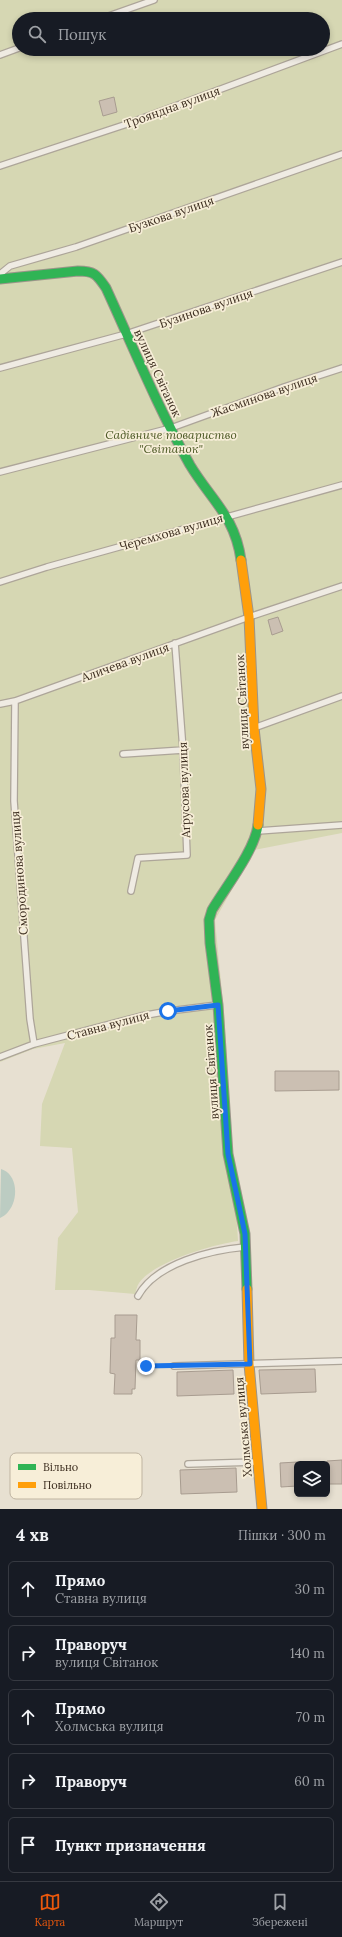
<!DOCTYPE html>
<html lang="uk">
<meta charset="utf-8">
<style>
:root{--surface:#171b24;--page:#20242c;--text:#f1f3f6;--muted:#9ea1a6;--line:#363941;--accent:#ea580c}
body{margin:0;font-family:Lora,serif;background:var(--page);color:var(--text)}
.controls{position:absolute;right:12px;bottom:12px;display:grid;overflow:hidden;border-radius:6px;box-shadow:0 2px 6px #0003}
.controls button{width:36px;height:36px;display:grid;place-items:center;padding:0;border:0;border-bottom:1px solid var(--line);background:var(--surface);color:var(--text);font:20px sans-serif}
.stop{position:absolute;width:12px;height:12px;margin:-9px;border:3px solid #1a73e8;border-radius:50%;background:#fff}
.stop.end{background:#1a73e8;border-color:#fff;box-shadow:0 1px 4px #0008}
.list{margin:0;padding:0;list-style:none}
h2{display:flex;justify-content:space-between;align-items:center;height:52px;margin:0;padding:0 16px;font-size:17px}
h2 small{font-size:13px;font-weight:400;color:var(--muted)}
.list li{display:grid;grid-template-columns:26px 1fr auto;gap:12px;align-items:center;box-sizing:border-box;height:56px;margin:0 8px 8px;padding:0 8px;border:1px solid var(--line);border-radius:6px}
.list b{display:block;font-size:15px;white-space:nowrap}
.list p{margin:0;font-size:13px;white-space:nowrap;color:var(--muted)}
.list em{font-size:13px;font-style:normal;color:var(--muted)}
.icon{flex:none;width:22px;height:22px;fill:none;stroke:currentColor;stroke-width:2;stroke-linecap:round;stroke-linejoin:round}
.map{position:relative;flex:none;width:342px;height:1509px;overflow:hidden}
.search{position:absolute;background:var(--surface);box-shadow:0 2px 6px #0003;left:12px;right:12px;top:12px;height:44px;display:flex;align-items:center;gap:10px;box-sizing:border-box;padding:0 14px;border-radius:22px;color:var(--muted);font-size:15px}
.sheet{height:372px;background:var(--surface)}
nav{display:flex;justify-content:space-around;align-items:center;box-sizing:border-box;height:56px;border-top:1px solid var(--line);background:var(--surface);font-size:11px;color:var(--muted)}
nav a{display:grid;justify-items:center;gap:2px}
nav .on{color:var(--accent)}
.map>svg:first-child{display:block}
.green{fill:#d6d7b3;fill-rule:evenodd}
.water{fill:#bcccc2}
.building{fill:#cbbfb2;stroke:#a89c90}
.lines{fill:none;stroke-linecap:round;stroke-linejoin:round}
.lane-casing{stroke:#ada599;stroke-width:8}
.fast-casing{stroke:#9c958a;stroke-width:11}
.slow-casing{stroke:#9c958a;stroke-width:11}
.path{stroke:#c8c2b9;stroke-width:2;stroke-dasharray:3 2;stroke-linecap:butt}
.lane{stroke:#efebe3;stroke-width:5.5}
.fast{stroke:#30b455;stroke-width:9}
.slow{stroke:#ff9f0a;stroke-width:9}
.route{stroke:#1a73e8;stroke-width:5}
.labels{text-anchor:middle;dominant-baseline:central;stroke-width:3.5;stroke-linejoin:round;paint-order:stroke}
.street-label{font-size:12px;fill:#3d2e20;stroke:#f7eed8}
.park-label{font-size:12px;font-style:italic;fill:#4d5a26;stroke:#f7eed8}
.key{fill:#f7eed8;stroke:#bfb4a1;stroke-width:1}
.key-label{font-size:11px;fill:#3d2e20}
</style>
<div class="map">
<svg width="342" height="1509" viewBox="0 0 342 1509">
<rect width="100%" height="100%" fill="#e7e0d1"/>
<!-- green -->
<path class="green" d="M0,0H342V833L254,850L215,920L224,1013L238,1241C214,1244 153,1262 139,1283C137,1286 136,1291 135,1294L89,1290H55L58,1238L78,1212L72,1148L40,1146L42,1104L65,1043L33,1049L0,1062ZM19,19H323V49H19Z"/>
<!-- water -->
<path class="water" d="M1,1169C18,1174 19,1200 8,1212C6,1215 2,1217 0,1218Z"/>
<!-- building -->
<path class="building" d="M114,97L117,112L103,116L99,101Z
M278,617L283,631L272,635L268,620Z
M275,1071H339V1090L275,1091Z
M115,1315H137L136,1340H140V1360H136L135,1389H132V1394H114L115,1374L110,1373L111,1338H115Z
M315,1369L316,1392L261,1394L259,1370Z
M233,1370L234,1394L177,1396V1372Z
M342,1460V1484H327V1461Z
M297,1462V1486L281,1487L280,1463Z
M236,1468L237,1492L181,1494L180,1470Z"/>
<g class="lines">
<defs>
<path id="lane" d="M100,19L154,0
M0,55L19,48
M0,166L124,125L342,44
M0,274L10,266L76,247L342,154
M0,368L126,334L342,262
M0,472L171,428L284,387L342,368
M0,582L47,567L342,485
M15,701L14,801L30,1019L34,1044
M0,704L15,701L249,617L342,586
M254,728L342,696
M123,754L183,750
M258,831L342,825
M131,891L138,858L187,855L183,750L175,643
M0,1057L34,1044L141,1016L169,1011L217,1005
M138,1296C156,1263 211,1250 245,1247
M174,1366L342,1361
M188,1464L258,1462"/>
<path id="fast" d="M0,279L78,271C95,271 97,275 106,288C133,347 158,408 190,465C211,500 235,516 241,560
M247,1289L245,1234L228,1154L218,1005L210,943L209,920L212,910C225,888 255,850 258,825"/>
<path id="slow" d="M241,560L249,617L254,728L261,789L258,825
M247,1289L249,1364L262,1509"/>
</defs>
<!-- lane casing -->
<use href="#lane" class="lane-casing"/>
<!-- fast casing -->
<use href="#fast" class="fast-casing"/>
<!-- slow casing -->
<use href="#slow" class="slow-casing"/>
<!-- path -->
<path class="path" d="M146,1366H167"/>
<!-- lane -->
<use href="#lane" class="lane"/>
<!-- fast -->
<use href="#fast" class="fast"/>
<!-- slow -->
<use href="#slow" class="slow"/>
</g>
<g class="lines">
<!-- route -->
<path class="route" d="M146,1366L250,1364L245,1234L228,1154L218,1005L168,1011"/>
</g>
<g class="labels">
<!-- street labels -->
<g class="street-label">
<text transform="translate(172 107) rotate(-20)">Трояндна вулиця</text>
<text transform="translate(171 214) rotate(-19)">Бузкова вулиця</text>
<text transform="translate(206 308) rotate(-19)">Бузинова вулиця</text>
<text transform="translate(158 373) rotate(65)">вулиця Світанок</text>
<text transform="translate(264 395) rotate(-19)">Жасминова вулиця</text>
<text transform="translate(171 532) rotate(-16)">Черемхова вулиця</text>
<text transform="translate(125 662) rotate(-20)">Аличева вулиця</text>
<text transform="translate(242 702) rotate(-93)">вулиця Світанок</text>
<text transform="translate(184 790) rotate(-92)">Аґрусова вулиця</text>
<text transform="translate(19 873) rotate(-94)">Смородинова вулиця</text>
<text transform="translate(108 1025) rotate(-15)">Ставна вулиця</text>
<text transform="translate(211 1072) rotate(-94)">вулиця Світанок</text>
<text transform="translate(243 1427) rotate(-95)">Холмська вулиця</text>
</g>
<!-- park labels -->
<g class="park-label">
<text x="171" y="434">Садівниче товариство<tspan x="171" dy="14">"Світанок"</tspan></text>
</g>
</g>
<!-- legend -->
<rect x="10" y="1453" width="132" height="46" rx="6" class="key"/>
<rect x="18" y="1464" width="18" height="6" fill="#30b455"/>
<rect x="18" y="1482" width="18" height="6" fill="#ff9f0a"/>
<g class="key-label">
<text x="43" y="1471">Вільно</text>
<text x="43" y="1489">Повільно</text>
</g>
</svg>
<div class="controls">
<button><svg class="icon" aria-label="layers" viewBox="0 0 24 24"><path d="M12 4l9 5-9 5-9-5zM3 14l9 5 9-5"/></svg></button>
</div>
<div class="stop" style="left:168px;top:1011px"></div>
<div class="stop end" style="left:146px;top:1366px"></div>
<div class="search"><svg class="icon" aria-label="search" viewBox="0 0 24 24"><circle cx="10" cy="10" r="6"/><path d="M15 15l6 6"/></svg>Пошук</div>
</div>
<section class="sheet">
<h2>4 хв<small>Пішки · 300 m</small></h2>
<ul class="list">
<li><svg class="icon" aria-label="ahead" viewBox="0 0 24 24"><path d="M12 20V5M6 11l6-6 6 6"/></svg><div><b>Прямо</b><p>Ставна вулиця</p></div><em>30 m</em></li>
<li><svg class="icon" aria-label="right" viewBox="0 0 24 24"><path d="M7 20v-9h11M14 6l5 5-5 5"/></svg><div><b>Праворуч</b><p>вулиця Світанок</p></div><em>140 m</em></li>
<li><svg class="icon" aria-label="ahead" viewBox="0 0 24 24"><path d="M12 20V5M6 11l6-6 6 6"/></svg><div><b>Прямо</b><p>Холмська вулиця</p></div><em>70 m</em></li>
<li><svg class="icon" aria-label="right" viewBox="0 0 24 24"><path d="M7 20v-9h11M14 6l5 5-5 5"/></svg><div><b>Праворуч</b></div><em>60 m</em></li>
<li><svg class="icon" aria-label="arrive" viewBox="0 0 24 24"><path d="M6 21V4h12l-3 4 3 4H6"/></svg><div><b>Пункт призначення</b></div></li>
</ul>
</section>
<nav>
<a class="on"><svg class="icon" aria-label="map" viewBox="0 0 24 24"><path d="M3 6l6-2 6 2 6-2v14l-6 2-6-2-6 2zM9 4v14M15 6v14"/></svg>Карта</a>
<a><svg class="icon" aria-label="directions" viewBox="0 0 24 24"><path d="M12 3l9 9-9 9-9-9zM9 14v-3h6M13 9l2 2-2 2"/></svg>Маршрут</a>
<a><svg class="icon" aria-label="saved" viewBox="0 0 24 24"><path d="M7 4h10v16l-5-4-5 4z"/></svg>Збережені</a>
</nav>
